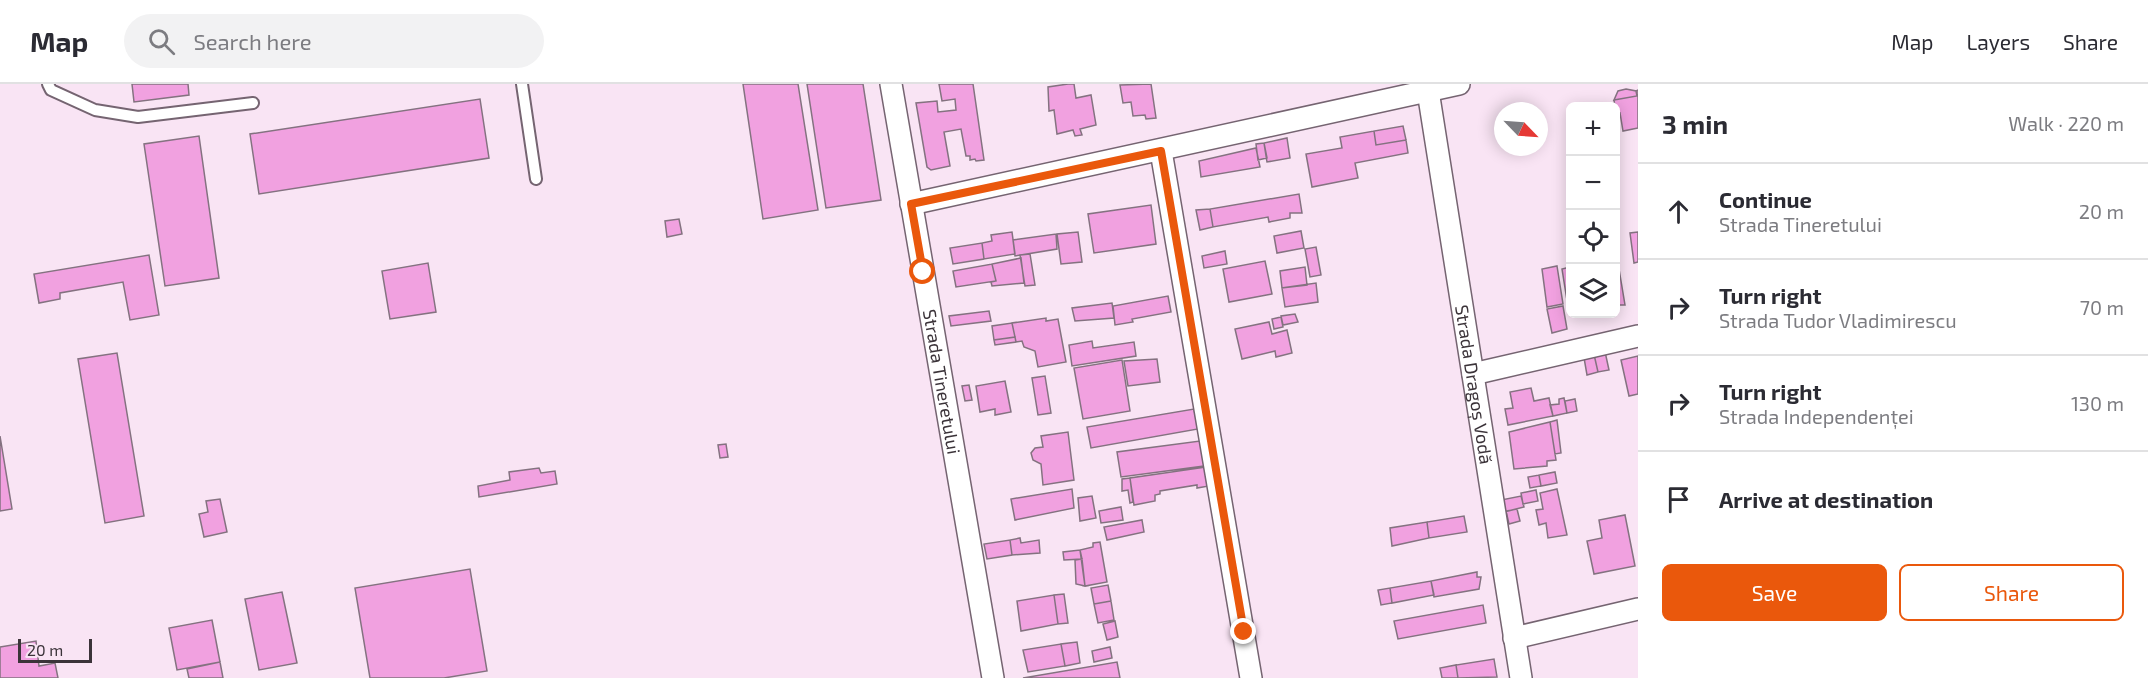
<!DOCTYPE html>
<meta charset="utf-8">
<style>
:root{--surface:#fff;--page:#f2f2f3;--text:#2b2b33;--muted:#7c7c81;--line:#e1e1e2;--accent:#ea580c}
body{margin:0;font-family:"Exo 2",sans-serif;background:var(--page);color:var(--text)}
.controls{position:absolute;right:18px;top:18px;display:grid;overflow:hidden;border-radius:9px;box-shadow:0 3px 15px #0003}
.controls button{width:54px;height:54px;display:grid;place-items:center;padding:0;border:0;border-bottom:2px solid var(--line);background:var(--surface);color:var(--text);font:30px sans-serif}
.compass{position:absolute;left:1494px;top:18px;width:54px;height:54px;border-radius:50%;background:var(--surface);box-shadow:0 3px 15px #0003;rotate:115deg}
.scale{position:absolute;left:18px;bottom:15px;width:74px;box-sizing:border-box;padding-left:6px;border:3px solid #3b3339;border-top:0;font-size:16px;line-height:21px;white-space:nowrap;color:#3b3339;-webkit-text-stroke:4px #f9e4f4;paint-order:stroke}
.stop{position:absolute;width:18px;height:18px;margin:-14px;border:4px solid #ea580c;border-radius:50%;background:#fff}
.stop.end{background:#ea580c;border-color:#fff;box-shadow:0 2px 6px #0008}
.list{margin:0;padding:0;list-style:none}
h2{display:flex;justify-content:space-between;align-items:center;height:78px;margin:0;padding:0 24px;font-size:26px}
h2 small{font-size:20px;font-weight:400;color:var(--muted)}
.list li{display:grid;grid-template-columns:39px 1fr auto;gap:18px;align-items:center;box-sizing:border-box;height:96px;padding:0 24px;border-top:2px solid var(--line)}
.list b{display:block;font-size:22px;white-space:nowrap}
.list p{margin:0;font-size:20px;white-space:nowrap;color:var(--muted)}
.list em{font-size:20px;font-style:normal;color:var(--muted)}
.actions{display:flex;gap:12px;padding:18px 24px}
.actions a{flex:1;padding:14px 0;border:2px solid var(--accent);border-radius:9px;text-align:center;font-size:21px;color:var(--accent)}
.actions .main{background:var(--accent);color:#fff}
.icon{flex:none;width:33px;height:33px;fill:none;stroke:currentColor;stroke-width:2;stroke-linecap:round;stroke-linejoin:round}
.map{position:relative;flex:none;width:1638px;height:594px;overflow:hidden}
header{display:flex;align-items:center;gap:36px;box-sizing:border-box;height:84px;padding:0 30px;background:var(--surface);border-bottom:2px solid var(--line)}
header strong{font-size:28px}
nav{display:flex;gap:33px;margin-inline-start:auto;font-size:21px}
.search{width:420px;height:54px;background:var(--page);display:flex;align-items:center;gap:15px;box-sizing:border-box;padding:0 21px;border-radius:33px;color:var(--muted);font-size:22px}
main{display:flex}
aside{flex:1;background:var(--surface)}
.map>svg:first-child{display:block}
.building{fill:#f1a1e0;stroke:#847280;stroke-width:1.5}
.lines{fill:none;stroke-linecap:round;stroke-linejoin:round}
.service-casing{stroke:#756471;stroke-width:14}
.minor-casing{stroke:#756471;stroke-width:24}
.service{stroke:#fff;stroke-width:10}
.minor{stroke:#fff;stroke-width:21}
.route{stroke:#ea580c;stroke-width:8}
.labels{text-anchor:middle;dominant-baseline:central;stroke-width:6;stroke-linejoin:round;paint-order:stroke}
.street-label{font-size:18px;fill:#3b3339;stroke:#f9e4f4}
</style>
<header>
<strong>Map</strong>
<div class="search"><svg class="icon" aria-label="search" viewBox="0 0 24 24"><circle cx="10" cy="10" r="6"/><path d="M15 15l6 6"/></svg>Search here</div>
<nav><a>Map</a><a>Layers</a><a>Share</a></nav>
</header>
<main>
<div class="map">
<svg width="1638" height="594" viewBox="0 0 1638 594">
<rect width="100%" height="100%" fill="#f9e4f4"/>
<!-- building -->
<path class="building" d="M132,0H188L189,11L134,18Z
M743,0H798L818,126L763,135Z
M807,0H863L881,116L826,124Z
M939,0H973L984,76L976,77L975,75L970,76V72H966L961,45L944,48L950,82L931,86L927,83L916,19L937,17L938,28L956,26L955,15L942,17Z
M1068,0H1074L1076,14L1091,11L1096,41L1080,45L1082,51L1075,52L1073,46L1057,50L1054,26L1049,27L1048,3Z
M1151,0L1156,34L1146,35L1145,31L1133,32L1131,18L1123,19L1120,1Z
M1626,5L1636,7L1637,12L1614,16L1618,7Z
M1638,6V44L1623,47L1620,29L1616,30L1614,16L1637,12L1636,7Z
M480,15L489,74L259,110L250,50Z
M1403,42L1406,56L1376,61L1374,47Z
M1374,47L1376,61L1406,56L1408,69L1355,79L1358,94L1312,103L1306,70L1342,64L1340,53Z
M199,52L219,194L165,202L144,60Z
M1287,54L1290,74L1267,78L1264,59Z
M1264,59L1267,74L1258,76L1256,60Z
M1256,64L1260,83L1201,93L1199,77Z
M1299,110L1302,129H1290V134L1269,138L1268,133L1213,143L1210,125Z
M1151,121L1156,160L1094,169L1088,130Z
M1210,125L1213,143L1200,146L1196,126Z
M679,135L682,150L667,153L665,137Z
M1301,147L1304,164L1277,169L1274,152Z
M1012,148L1015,170L984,175L982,159L992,157L991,151Z
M1078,148L1082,178L1061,180L1057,150Z
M1638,148V178L1634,179L1630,149Z
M1056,150L1057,165L1015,172L1013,156Z
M982,159L984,175L953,180L950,164Z
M1316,163L1321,191L1310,193L1305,165Z
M1225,167L1227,180L1204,184L1202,172Z
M1616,167L1625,221H1616Z
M1030,170L1035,201L1025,202L1020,171Z
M149,171L159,231L130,236L123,198L60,209V215L39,219L34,190Z
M1021,174L1024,199L992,202L991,198L996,197L992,180Z
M1265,177L1272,210L1229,218L1223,185Z
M428,179L436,228L390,235L382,187Z
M992,180L996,197L956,203L953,187Z
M1557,182L1563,220L1547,223L1542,185Z
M1305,183L1307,201L1282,204L1280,187Z
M1570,183V229H1569L1562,185Z
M1316,199L1318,218L1285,223L1282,204Z
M1168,212L1171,228L1132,235L1133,238L1115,241L1113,222Z
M1112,219L1114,234L1075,237L1072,224Z
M1563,222L1567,245L1552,249L1547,225Z
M989,227L991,237L951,242L949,232Z
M1295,230L1298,238L1283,241L1281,232Z
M1281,233L1283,243L1274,245L1272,235Z
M1046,234V237L1058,235L1066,278L1038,283L1035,267L1024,263L1022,257L1016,258L1012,239Z
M1269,238L1272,250L1287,246L1292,269L1276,273L1275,267L1242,275L1235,245Z
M1012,239L1015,253L994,256L992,242Z
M1015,253L1016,258L995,261L994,256Z
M1092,257L1093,264L1134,258L1136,272L1072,282L1069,261Z
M1604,263L1609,286L1598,288L1593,266Z
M1593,266L1598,288L1587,291L1583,268Z
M117,269L144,432L105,439L78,275Z
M1638,272V310L1629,312L1621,276Z
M1157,275L1160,298L1128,302L1124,277Z
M1122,276L1130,327L1083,335L1074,284Z
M1045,292L1051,329L1038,331L1032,294Z
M1005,297L1011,328L995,331V325L980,328L976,302Z
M969,301L972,316L965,317L962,302Z
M1531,304L1534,317L1549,314L1553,332L1508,341L1505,325L1513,324L1510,308Z
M1564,314L1567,329L1553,332L1550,321L1559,320V315Z
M1575,315L1577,327L1567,329L1565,317Z
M1194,325L1198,345L1091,364L1087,343Z
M1557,336L1561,369L1555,370L1550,338Z
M1550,338L1556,376L1547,377V382L1514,385L1509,348Z
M1068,348L1074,396L1043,401L1041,380L1033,376L1031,369L1035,364L1043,363L1041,352Z
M0,352L12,425L0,427Z
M1200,357L1204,382L1121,393L1117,368Z
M726,360L728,373L720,374L718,361Z
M1206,383L1209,402L1197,404V401L1160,407V410L1155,411V417L1134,421L1130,394Z
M539,384L541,389L555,387L557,400L479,413L478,402L510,396L509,388Z
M1555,388L1557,399L1541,402L1539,391Z
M1539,391L1541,402L1530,404L1528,393Z
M1130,394L1133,418L1130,419L1128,406L1122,407V395Z
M1072,405L1074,424L1015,436L1011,415Z
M1557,405L1567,451L1548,454L1546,439L1539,441L1536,426L1543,425L1540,409Z
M1536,406L1538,417L1523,420L1521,409Z
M1092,412L1096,434L1080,437L1078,414Z
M1521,412L1524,423L1504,428L1501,416Z
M220,415L227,448L204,453L199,430L208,428L206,417Z
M1121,423L1123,436L1101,439L1099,427Z
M1517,425L1520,437L1509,440L1506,427Z
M1625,431L1635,482L1594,490L1587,457L1602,454L1599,436Z
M1464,432L1467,448L1429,454L1427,438Z
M1142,436L1144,448L1107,456L1104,443Z
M1427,438L1429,454L1392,462L1390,444Z
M1020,454L1021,459L1039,456L1040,469L1012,471L1010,456Z
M1010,456L1012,471L987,475L984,460Z
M1100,458L1107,498L1085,502L1080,466L1093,463V459Z
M1080,466L1082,475L1064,476L1063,468Z
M1082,475L1085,502L1076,500L1075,476Z
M470,485L487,587L444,594H370L355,504Z
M1477,488V493H1481L1479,505L1434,513L1431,497Z
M1431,497L1434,511L1392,519L1390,504Z
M1108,501L1111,517L1094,520L1091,504Z
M1390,504L1392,519L1381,521L1378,506Z
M282,508L297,579L259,586L245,515Z
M1064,510L1068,539L1058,540L1054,511Z
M1054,511L1058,540L1021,547L1017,517Z
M1111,517L1114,536L1098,539L1094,520Z
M1483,521L1486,539L1398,555L1394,537Z
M212,536L220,578L177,586L169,544Z
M1115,537L1118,553L1107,556L1103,540Z
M36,557L39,582L55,579L58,594H0V563Z
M1077,558L1080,579L1065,582L1061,560Z
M1061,560L1065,582L1028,588L1023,566Z
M1110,563L1112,574L1094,578L1092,567Z
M1494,575L1497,593L1458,594L1456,581Z
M220,578L223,594H189L187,585Z
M1117,578L1120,594H1023Z
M1456,581L1458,594H1442L1440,584Z"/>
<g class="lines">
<defs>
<path id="service" d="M48,0L51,6L95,26L138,33L253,19
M522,0L536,95"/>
<g id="minor">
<path id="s1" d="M891,0L993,594"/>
<path id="s2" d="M1428,7L1521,594"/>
<path d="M1161,67L1251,594"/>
<path d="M911,120L1459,0"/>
<path d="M1473,290L1638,252"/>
<path d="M1514,554L1638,525"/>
</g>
</defs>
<!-- service casing -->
<use href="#service" class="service-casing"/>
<!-- minor casing -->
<use href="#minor" class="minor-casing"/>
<!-- service -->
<use href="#service" class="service"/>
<!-- minor -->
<use href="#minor" class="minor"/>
</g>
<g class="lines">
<!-- route -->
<path class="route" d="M923,188L911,120L1161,67L1244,548"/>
</g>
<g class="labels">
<!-- street labels -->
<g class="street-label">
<text stroke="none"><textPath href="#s1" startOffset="302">Strada Tineretului</textPath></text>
<text stroke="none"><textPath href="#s2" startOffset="297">Strada Dragoș Vodă</textPath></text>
</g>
</g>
</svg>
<div class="controls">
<button>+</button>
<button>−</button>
<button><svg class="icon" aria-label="locate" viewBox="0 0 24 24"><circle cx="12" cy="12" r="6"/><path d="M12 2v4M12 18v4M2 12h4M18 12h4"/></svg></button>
<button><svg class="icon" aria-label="layers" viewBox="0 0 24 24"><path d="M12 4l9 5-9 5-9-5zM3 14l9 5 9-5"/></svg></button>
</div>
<svg class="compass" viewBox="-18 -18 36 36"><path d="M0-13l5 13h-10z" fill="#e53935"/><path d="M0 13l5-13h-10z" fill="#7c7c81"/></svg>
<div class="scale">20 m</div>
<div class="stop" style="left:923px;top:188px"></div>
<div class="stop end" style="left:1244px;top:548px"></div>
</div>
<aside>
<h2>3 min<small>Walk · 220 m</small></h2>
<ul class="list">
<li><svg class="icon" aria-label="ahead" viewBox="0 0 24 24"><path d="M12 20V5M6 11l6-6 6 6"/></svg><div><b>Continue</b><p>Strada Tineretului</p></div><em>20 m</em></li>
<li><svg class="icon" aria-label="right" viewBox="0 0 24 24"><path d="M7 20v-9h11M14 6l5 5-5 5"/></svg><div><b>Turn right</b><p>Strada Tudor Vladimirescu</p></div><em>70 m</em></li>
<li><svg class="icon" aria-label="right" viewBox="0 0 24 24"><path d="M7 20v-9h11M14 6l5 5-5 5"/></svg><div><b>Turn right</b><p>Strada Independenței</p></div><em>130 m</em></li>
<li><svg class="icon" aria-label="arrive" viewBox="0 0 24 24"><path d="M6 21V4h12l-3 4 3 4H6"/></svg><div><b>Arrive at destination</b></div></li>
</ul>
<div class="actions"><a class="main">Save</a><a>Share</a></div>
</aside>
</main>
